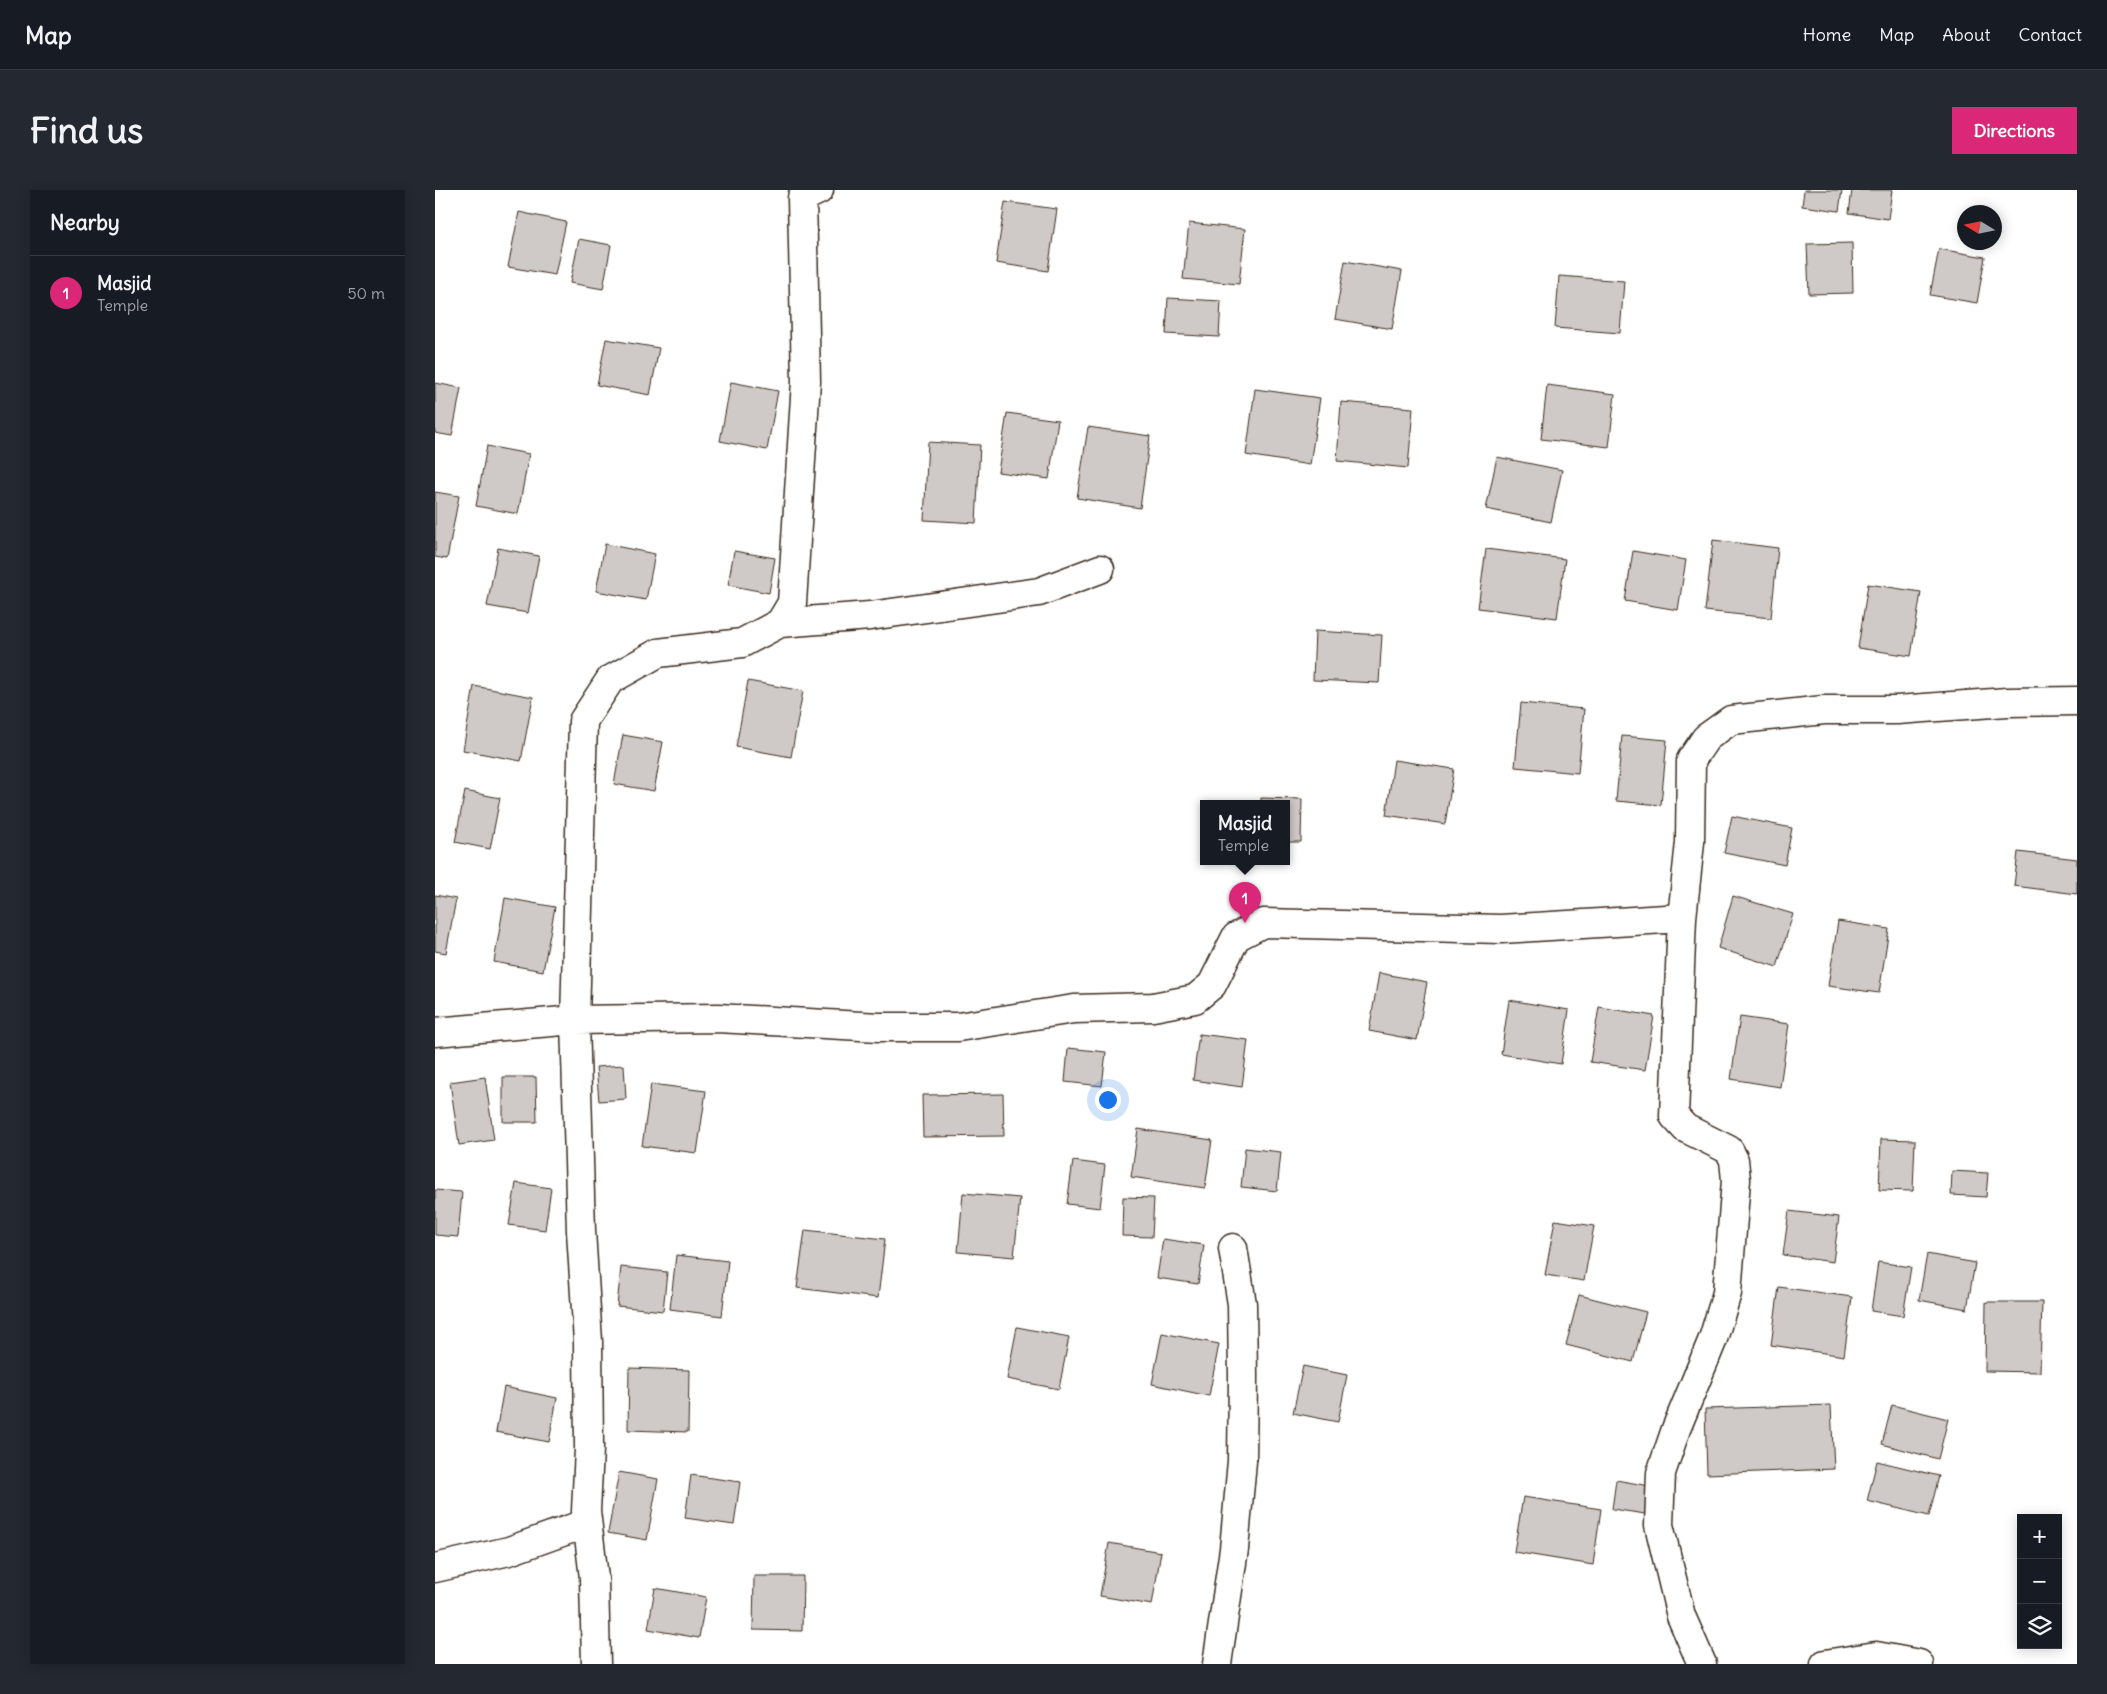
<!DOCTYPE html>
<meta charset="utf-8">
<style>
:root{--surface:#171b24;--page:#242831;--text:#f1f3f6;--muted:#9ea1a6;--line:#363941;--accent:#db2777}
body{margin:0;font-family:Delius,sans-serif;background:var(--page);color:var(--text)}
.controls{position:absolute;right:15px;bottom:15px;display:grid;overflow:hidden;border-radius:0px;box-shadow:0 2px 12px #0003}
.controls button{width:45px;height:45px;display:grid;place-items:center;padding:0;border:0;border-bottom:1px solid var(--line);background:var(--surface);color:var(--text);font:25px sans-serif}
.compass{position:absolute;left:1522px;top:15px;width:45px;height:45px;border-radius:50%;background:var(--surface);box-shadow:0 2px 12px #0003;rotate:280deg}
.you{position:absolute;left:672px;top:909px;width:18px;height:18px;margin:-12px;border:4px solid #fff;border-radius:50%;background:#1a73e8;box-shadow:0 0 0 8px #1a73e833}
.badge{display:grid;place-items:center;width:32px;height:32px;border-radius:50%;background:var(--accent);color:#fff;font-size:16px;font-weight:700}
.pin{position:absolute;translate:-50% -41px;filter:drop-shadow(0 1px 2px #0008)}
.pin::after{content:'';position:absolute;top:26px;width:18px;height:15px;background:inherit;clip-path:polygon(0 0,100% 0,50% 100%)}
.popup{position:absolute;left:765px;top:610px;width:90px;height:65px;box-sizing:border-box;display:grid;place-content:center;border-radius:0px;background:var(--surface);filter:drop-shadow(0 1px 4px #0005);font-size:16px;white-space:nowrap;color:var(--muted)}
.popup b{font-size:19px;color:var(--text)}
.popup::after{content:'';position:absolute;left:50%;top:100%;margin-left:-10px;border:10px solid transparent;border-top-color:var(--surface)}
.list{margin:0;padding:0;list-style:none}
h2{display:flex;justify-content:space-between;align-items:center;height:65px;margin:0;padding:0 20px;font-size:21px}
h2 small{font-size:16px;font-weight:400;color:var(--muted)}
.list li{display:grid;grid-template-columns:32px 1fr auto;gap:15px;align-items:center;box-sizing:border-box;height:75px;padding:0 20px;border-top:1px solid var(--line)}
.list b{display:block;font-size:19px;white-space:nowrap}
.list p{margin:0;font-size:16px;white-space:nowrap;color:var(--muted)}
.list em{font-size:16px;font-style:normal;color:var(--muted)}
.icon{flex:none;width:28px;height:28px;fill:none;stroke:currentColor;stroke-width:2;stroke-linecap:round;stroke-linejoin:round}
.map{position:relative;flex:none;width:1642px;height:1474px;overflow:hidden;border-radius:0px}
header{display:flex;align-items:center;gap:30px;box-sizing:border-box;height:70px;padding:0 25px;background:var(--surface);border-bottom:1px solid var(--line)}
header strong{font-size:24px}
nav{display:flex;gap:28px;margin-inline-start:auto;font-size:18px}
.intro{display:flex;align-items:center;justify-content:space-between;box-sizing:border-box;height:120px;padding:0 30px}
h1{margin:0;font-size:35px}
.button{padding:12px 22px;border-radius:0px;background:var(--accent);color:#fff;font-size:18px;font-weight:700}
main{display:flex;gap:30px;padding:0 30px}
aside{flex:1;background:var(--surface);border-radius:0px;box-shadow:0 2px 12px #0003}
.map>svg:first-child{display:block}
.building{fill:#cfcac7;stroke:#3b2a1e}
.lines{fill:none;stroke-linecap:round;stroke-linejoin:round}
.minor-casing{stroke:#3b2a1e;stroke-width:31}
.minor{stroke:#fff;stroke-width:28}
</style>
<header>
<strong>Map</strong>
<nav><a>Home</a><a>Map</a><a>About</a><a>Contact</a></nav>
</header>
<div class="intro"><h1>Find us</h1><a class="button">Directions</a></div>
<main>
<aside>
<h2>Nearby<small></small></h2>
<ul class="list">
<li><span class="badge">1</span><div><b>Masjid</b><p>Temple</p></div><em>50 m</em></li>
</ul>
</aside>
<div class="map">
<svg width="1642" height="1474" viewBox="0 0 1642 1474">
<rect width="100%" height="100%" fill="#fff"/>
<filter id="ink" filterUnits="userSpaceOnUse"><feTurbulence type="fractalNoise" baseFrequency=".02" numOctaves="2"/><feDisplacementMap in="SourceGraphic" scale="10" xChannelSelector="R" yChannelSelector="G"/><feConvolveMatrix kernelMatrix="1 2 1 2 8 2 1 2 1" color-interpolation-filters="sRGB"/></filter>
<g filter="url(#ink)">
<!-- building -->
<path class="building" d="M1369,0H1407L1404,21L1367,16Z
M1417,0H1457L1453,29L1414,23Z
M570,12L622,19L613,81L561,73Z
M84,22L131,32L120,85L73,77Z
M754,33L810,39L804,94L748,89Z
M144,49L176,55L168,99L135,93Z
M1417,53L1418,103L1374,104L1372,54Z
M1504,59L1550,67L1542,113L1495,105Z
M910,71L967,81L957,139L900,129Z
M1124,86L1189,91L1185,143L1120,138Z
M733,108L786,111L784,147L731,144Z
M171,149L224,158L215,205L162,195Z
M296,192L343,201L332,260L285,251Z
M0,193L26,198L17,246L0,243Z
M1112,195L1180,204L1174,257L1106,249Z
M820,199L885,208L875,275L811,265Z
M906,212L978,218L973,278L902,271Z
M572,223L623,230L614,289L563,282Z
M653,237L715,246L705,318L642,308Z
M493,252L545,255L541,333L489,330Z
M52,256L94,264L83,324L41,316Z
M1062,267L1127,280L1116,332L1051,319Z
M0,302L24,306L12,369L0,367Z
M1278,350L1343,358L1336,428L1270,421Z
M170,354L220,364L211,410L161,401Z
M63,358L104,366L93,423L52,416Z
M1051,359L1130,369L1122,428L1043,418Z
M299,361L340,368L334,403L293,395Z
M1198,361L1251,370L1243,420L1190,411Z
M1433,394L1486,402L1476,466L1423,458Z
M880,441L947,445L944,493L878,490Z
M313,491L368,501L356,567L301,557Z
M39,496L98,507L86,571L28,560Z
M1086,513L1149,519L1143,583L1080,577Z
M188,545L228,552L219,601L179,594Z
M1187,546L1232,550L1226,615L1181,611Z
M959,570L1019,579L1010,634L951,625Z
M30,601L65,608L55,659L20,652Z
M826,608L867,609L866,652H851V614H826Z
M1297,626L1357,638L1350,675L1289,663Z
M1583,662L1642,669V704L1579,696Z
M0,705L21,709L11,763L0,761Z
M1298,706L1358,724L1342,777L1283,758Z
M70,708L120,717L108,781L59,772Z
M1403,731L1454,739L1444,803L1393,796Z
M944,783L992,792L982,850L934,841Z
M1074,810L1134,820L1126,874L1066,864Z
M1164,817L1219,826L1210,880L1155,872Z
M1305,827L1354,834L1345,897L1296,889Z
M764,844L813,850L807,897L758,890Z
M633,858L671,862L667,896L630,892Z
M189,875L191,909L164,911L161,877Z
M50,887L59,950L24,955L15,892Z
M68,887H101L102,932H68Z
M216,894L271,901L262,963L207,956Z
M568,904L569,946L488,947L487,905Z
M703,939L777,950L770,998L696,987Z
M1446,949L1480,950L1478,1001L1444,1000Z
M810,958L846,962L842,1001L806,997Z
M638,971L670,975L665,1018L632,1014Z
M1517,981L1553,983L1551,1007L1516,1005Z
M81,993L116,998L110,1040L74,1035Z
M0,1000L27,1002L23,1047L0,1045Z
M528,1003L585,1008L579,1067L523,1062Z
M688,1007L719,1008L717,1047L687,1046Z
M1354,1021L1404,1027L1398,1072L1348,1065Z
M1120,1030L1159,1036L1149,1091L1110,1085Z
M370,1040L450,1049L443,1108L362,1098Z
M728,1049L769,1055L763,1094L722,1088Z
M1492,1064L1540,1073L1532,1119L1484,1110Z
M241,1065L293,1071L287,1126L235,1119Z
M1443,1072L1476,1077L1468,1126L1436,1121Z
M186,1077L232,1082L228,1121L182,1116Z
M1344,1097L1417,1107L1409,1166L1336,1155Z
M1144,1105L1211,1122L1198,1172L1131,1155Z
M1551,1112H1607L1605,1182L1550,1181Z
M582,1137L634,1147L624,1199L572,1189Z
M727,1143L784,1154L774,1206L717,1194Z
M868,1176L912,1185L903,1232L858,1223Z
M194,1178L254,1180L253,1242L193,1240Z
M69,1197L122,1208L114,1252L61,1242Z
M1396,1215L1399,1279L1272,1284L1270,1219Z
M1457,1215L1513,1229L1503,1269L1447,1254Z
M1442,1271L1504,1286L1494,1326L1432,1311Z
M184,1282L223,1289L212,1350L173,1343Z
M256,1285L305,1292L299,1335L250,1328Z
M1181,1290L1215,1296L1210,1324L1177,1319Z
M1088,1307L1166,1319L1158,1375L1079,1362Z
M674,1353L726,1362L717,1415L665,1406Z
M319,1386H368L367,1441L318,1440Z
M220,1398L271,1407L264,1448L213,1439Z"/>
<g class="lines">
<defs>
<path id="minor" d="M345,433L435,426L604,402L665,379
M0,842L140,830L283,828L444,837H523L639,819L718,817L760,809L777,795L801,747L828,733L1066,739L1247,728
M0,1378L74,1361L152,1333
M161,1474L159,1388L151,1321L154,1259L153,1152L146,1041L140,830L148,531L175,490L223,463L307,453L345,433L357,413L371,191L367,8L384,0
M782,1474L799,1359L807,1271L808,1187L807,1114L798,1058
M1267,1474L1246,1426L1224,1335L1226,1283L1241,1239L1278,1149L1292,1103L1301,990L1299,970L1294,960L1250,938L1239,926L1247,728L1255,652L1256,570L1271,548L1296,530L1389,520H1462L1572,512L1642,511
M1390,1474L1441,1466L1484,1474"/>
</defs>
<!-- minor casing -->
<use href="#minor" class="minor-casing"/>
<!-- minor -->
<use href="#minor" class="minor"/>
</g>
</g>
</svg>
<div class="controls">
<button>+</button>
<button>−</button>
<button><svg class="icon" aria-label="layers" viewBox="0 0 24 24"><path d="M12 4l9 5-9 5-9-5zM3 14l9 5 9-5"/></svg></button>
</div>
<svg class="compass" viewBox="-18 -18 36 36"><path d="M0-13l5 13h-10z" fill="#e53935"/><path d="M0 13l5-13h-10z" fill="#9ea1a6"/></svg>
<div class="you"></div>
<div class="pin badge" style="left:810px;top:733px">1</div>
<div class="popup"><b>Masjid</b>Temple</div>
</div>
</main>
